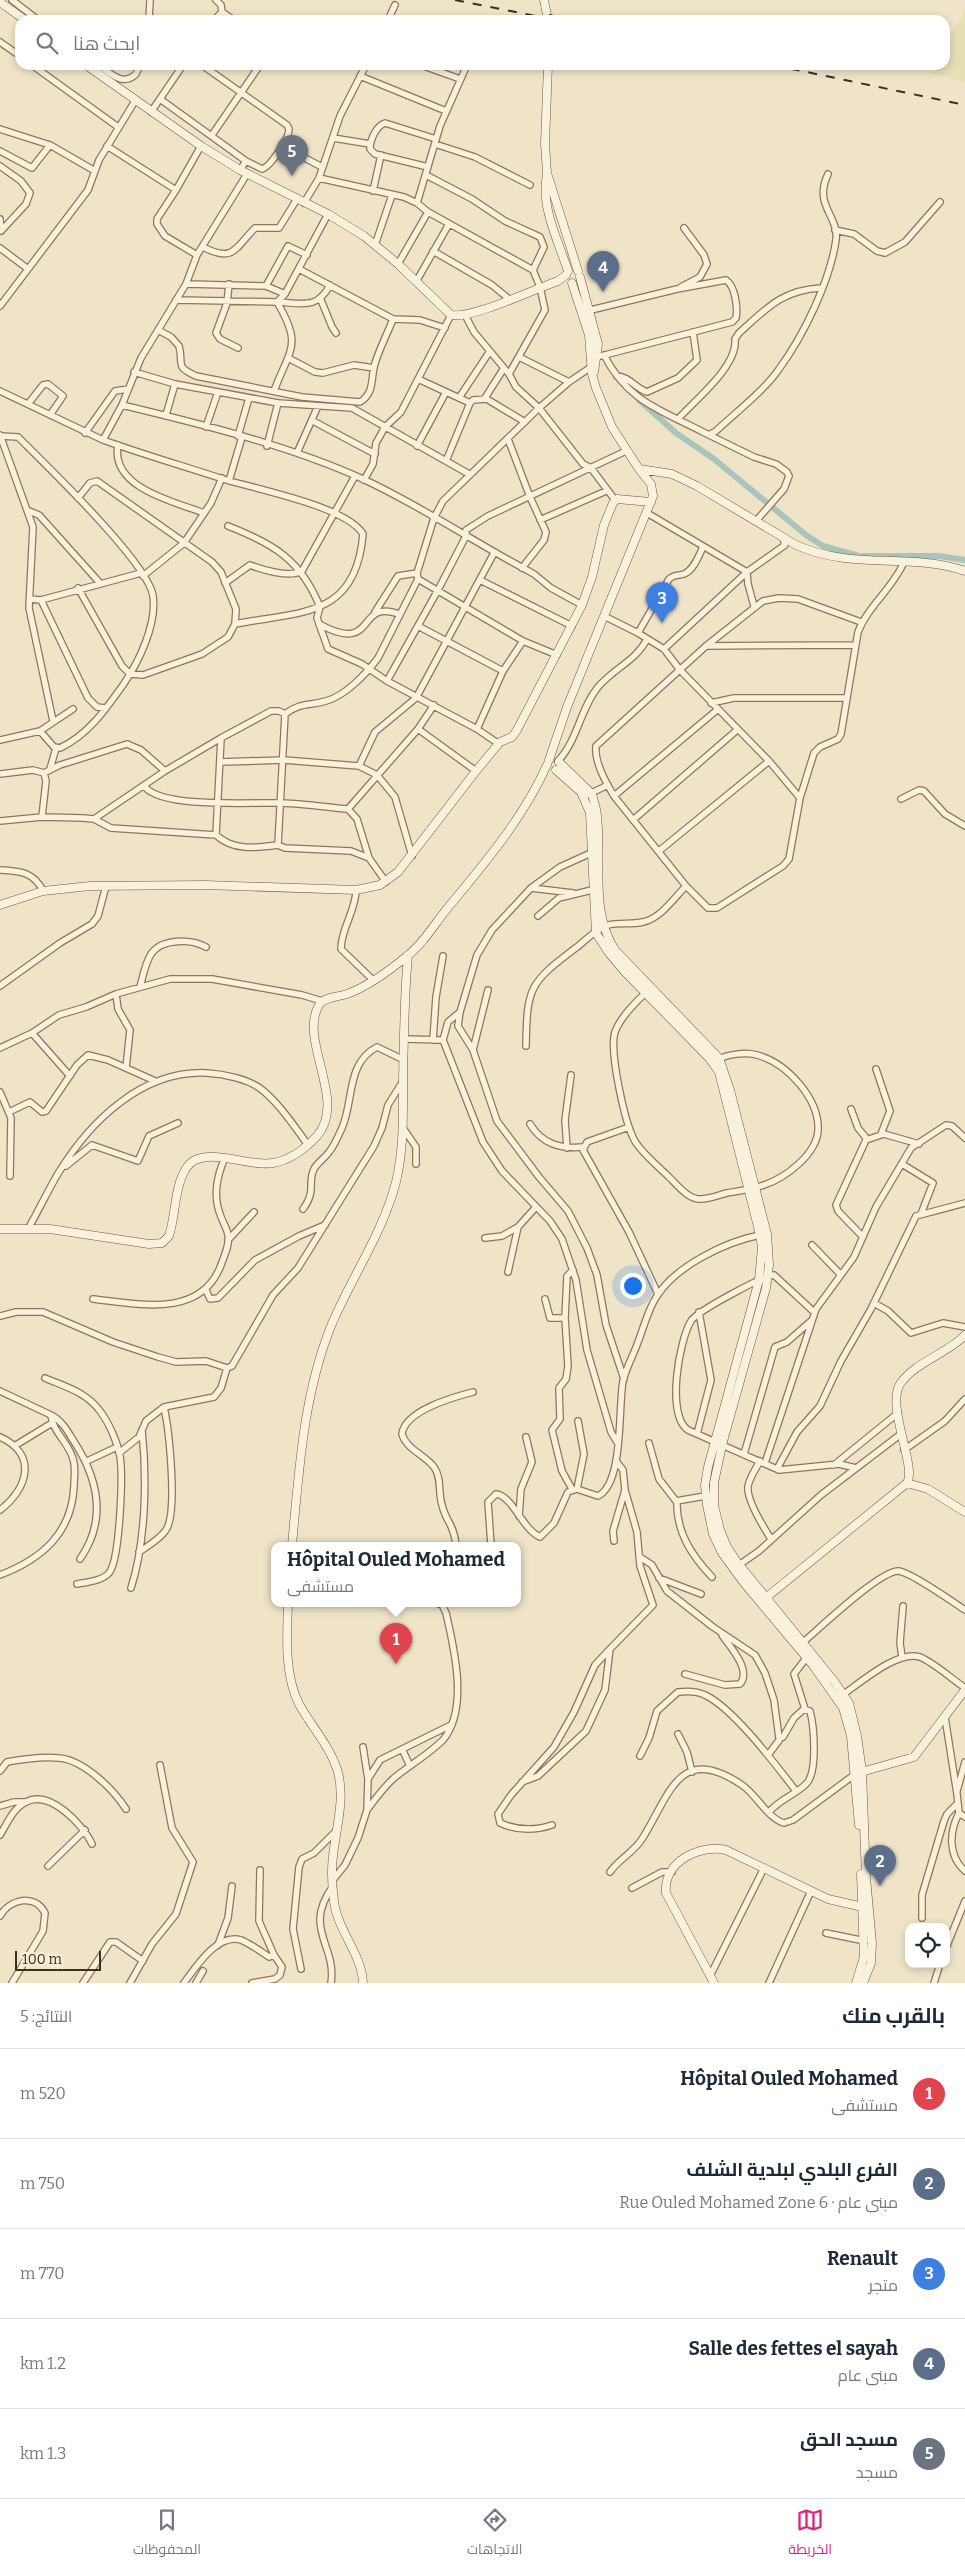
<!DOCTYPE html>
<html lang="ar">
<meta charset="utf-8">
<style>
:root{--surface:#fff;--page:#f6f6f7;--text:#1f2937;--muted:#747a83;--line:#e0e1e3;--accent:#db2777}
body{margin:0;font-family:Bitter,Cairo,serif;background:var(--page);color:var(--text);direction:rtl}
.controls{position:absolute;right:15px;bottom:15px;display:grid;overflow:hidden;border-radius:10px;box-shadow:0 2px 8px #0003}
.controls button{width:45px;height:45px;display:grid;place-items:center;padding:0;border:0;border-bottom:1px solid var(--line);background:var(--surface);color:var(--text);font:25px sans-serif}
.scale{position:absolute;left:15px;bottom:12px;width:86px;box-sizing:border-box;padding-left:5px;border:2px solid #3d2e20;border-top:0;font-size:14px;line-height:18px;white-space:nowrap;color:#3d2e20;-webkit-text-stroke:4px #f7eed8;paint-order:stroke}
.you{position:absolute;left:632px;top:1285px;width:18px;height:18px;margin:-12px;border:4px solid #fff;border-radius:50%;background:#1a73e8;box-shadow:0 0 0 8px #1a73e833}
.badge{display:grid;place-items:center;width:32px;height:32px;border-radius:50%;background:var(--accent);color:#fff;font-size:16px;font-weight:700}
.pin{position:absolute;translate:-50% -41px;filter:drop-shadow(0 1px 2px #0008)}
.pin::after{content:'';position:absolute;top:26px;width:18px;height:15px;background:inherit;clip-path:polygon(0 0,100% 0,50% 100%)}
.popup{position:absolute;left:271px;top:1542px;width:250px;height:65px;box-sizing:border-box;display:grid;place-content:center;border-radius:10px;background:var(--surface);filter:drop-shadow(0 1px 4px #0005);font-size:16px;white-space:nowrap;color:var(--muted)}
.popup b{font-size:19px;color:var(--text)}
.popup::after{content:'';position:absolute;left:50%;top:100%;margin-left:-10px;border:10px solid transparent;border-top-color:var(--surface)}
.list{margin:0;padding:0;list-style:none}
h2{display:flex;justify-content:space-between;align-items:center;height:65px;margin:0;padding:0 20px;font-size:21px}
h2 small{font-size:16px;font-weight:400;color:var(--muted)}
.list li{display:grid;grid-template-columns:32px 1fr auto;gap:15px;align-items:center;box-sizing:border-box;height:90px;padding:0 20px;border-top:1px solid var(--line)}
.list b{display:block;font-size:19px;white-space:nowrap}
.list p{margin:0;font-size:16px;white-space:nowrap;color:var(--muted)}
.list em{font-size:16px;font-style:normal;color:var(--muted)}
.icon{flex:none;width:28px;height:28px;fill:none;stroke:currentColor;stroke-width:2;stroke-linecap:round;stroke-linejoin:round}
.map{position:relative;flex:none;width:965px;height:1983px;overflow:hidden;direction:ltr}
.search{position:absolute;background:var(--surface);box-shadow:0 2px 8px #0003;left:15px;right:15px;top:15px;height:55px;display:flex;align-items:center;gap:12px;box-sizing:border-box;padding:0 18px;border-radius:15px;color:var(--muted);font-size:19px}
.sheet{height:515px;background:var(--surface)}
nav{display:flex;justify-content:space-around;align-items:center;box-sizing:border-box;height:70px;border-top:1px solid var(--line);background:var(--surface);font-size:14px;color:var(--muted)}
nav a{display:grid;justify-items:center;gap:2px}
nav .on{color:var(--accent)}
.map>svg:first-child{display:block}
.farmland{fill:#e6deb5}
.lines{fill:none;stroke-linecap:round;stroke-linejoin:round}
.canal{stroke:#a9c4bc;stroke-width:6}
.street-casing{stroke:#8d765c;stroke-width:8}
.secondary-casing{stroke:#6f573f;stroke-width:9}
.street{stroke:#faf1dc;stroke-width:5.5}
.secondary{stroke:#faf1dc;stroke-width:8}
.rail{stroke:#3d2e20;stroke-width:2;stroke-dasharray:9 9;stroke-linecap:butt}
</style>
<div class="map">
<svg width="965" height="1983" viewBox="0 0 965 1983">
<rect width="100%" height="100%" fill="#f0e4c8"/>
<!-- farmland -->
<path class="farmland" d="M965,11V82L930,73L934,65H945V46Z"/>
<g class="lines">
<!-- canal -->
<path class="canal" d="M639,400L676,433L714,459L806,535L823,546L859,556H939L965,560"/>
<defs>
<path id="street" d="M12,0L38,20
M216,0L221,5L222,12
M149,20L150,0
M214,20L222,12L234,20
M388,20L395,5
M0,42L20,56
M32,65L118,127
M98,65C110,73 123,87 136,74L140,65
M202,65L287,125L289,129C289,139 270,167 262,169L246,161
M421,65L460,79
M467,65L440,126L417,203L428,212L533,270L540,287L545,310L509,374
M360,76L446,111
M160,99L246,161L240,170
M151,112L183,65
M0,129L50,145L95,171
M212,135L260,65
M333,138L370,144
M435,144L475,157L530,185
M107,146L176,190L157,219V224L165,236L197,255
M282,146L322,167
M0,151L32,168L50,145
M0,166L21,181L30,193L26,204L2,230
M428,167L375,154L370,149C370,140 376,126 385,123L436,139
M426,175L472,199L505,221L540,237L544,247L533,270
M319,178L404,197L417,203
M176,190L201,146
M373,191L381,155
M304,203L319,178L340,116L366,65
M0,219L1,231
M835,230L854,234L877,251L885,253L905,242L940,202
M375,245L392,195
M203,247C234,263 235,248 255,228H279L297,199
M0,248L28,269
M433,251L492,285L509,299
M398,264L428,212
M416,282L449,224
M186,284L266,286L285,294
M229,284L227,303L216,333L220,339L238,348
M266,286L288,246L307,255
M681,287L700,277L707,264L704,255L684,228
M176,300L277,302L285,294L328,214
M321,300L332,327L336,333
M277,302C302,303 317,310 330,285
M0,306L88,190L99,160L135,101
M591,310L677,289L726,280C735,286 738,307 736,318L732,322L601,356
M465,315L474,332L509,374L516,387L539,408L583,464L591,468L615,500
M393,319L420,320L445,328
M158,330L171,337L179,346C184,365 174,366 196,376L302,397L360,402C374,393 371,381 374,367C378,351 387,335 393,319L299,269
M604,355C628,402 661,410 705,433L709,435L716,431C735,413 765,390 779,369C804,335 830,281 836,240C839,215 813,206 828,174
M519,357L569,382
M288,358L315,372L323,373L354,365L374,368
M504,368L485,398L525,422
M134,372L175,384L278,403L352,408L469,474
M617,376C630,377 635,388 647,392L678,378L697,360L693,332
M418,379L470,403
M0,391L103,440L122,405L141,358L186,284L197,255L247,174
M274,391C290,348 303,346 277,302
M459,398L490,351
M28,404L43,385L48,384L63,396L50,415
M122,405C201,424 291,446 365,480C423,507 477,544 534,574L551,588L582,605
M166,415L175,384
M678,419C696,399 738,366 735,339L739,333C767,308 782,290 821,288
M313,421L375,454
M206,427L218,392
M85,433L115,391L128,389
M0,435L33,527L29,608L53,721
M709,435L754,457L776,464L787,472L789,476L784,489L756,521
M238,436L249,398
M508,439L530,497L546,532L544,540L522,568
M103,440C142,454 183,466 223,479C255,489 346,506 363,534C356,618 302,611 235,624
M118,445C110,488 175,502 204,513
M267,446L278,403
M417,446L446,392
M297,453L318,406
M446,461L470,403L473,400L486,399
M364,480L373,464L376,443L385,427L401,412L451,315
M229,481L242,437
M78,498L90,483L97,481L212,562L221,572L236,609L235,624L228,637L202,654L143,675L130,674L122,666L78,588
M29,511L39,515L99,582
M647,513L747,572L748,584L754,606
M540,520L606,491
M228,526C274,544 301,560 320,607L317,618L328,649L362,664L387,681L477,729L499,744
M143,576L184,543L211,503L222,478
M418,579L523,641L557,655
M480,580L572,626
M225,583L250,565C263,570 289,578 302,571L355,476
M30,599L41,600L141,573
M41,600L88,698L97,707L105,708
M375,612L398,576L417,573
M604,616L638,633L664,649L680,670L769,761L800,798
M861,622L798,599L779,598L763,601L706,646L596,746C594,761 606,783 614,796L686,886L708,908H717L783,866L789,859L800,798L814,753L820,747L838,739L841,734L858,632C868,606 893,588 904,562
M319,624C378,656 355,598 399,614
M418,626L503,671
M638,633L669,579C675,574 678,576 684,574C694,570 699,555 703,547
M706,646L854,645
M664,649L747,572L785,545L783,538
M387,681L438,590L466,536V530L488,516L626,451
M711,703L734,698H847
M418,729L476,771
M477,729L503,671L523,641
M40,731L73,709
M0,740L40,731L54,747L60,748C88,735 106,709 123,685C139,662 157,624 153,596C149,564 45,464 18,437L1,436
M558,761C578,740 580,709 598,687C614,668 636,661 647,639
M220,762L284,760L359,766L377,775L395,797L412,856
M359,766L375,732L416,698L494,553
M50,769L56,748
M44,773L60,765L127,744L141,750L165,771
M0,774L33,770L44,773L46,781L42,817
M145,787C163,809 255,802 283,803C304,804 326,807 348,809L357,819L369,858
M585,796L608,785
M614,796L717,710
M901,799L919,790L924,791L945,814L965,826
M348,809L418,729L434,705
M94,819L165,771L221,738L271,711H279L285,714
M633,820L737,730
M0,821L42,817L83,818L94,819L111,828L216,835C233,851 256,848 278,845
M216,835L221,738
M659,851L769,761
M591,853L560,867L531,888L492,930L477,955L460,1012L458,1026L473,1050L497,1121L539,1177L568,1211L587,1248L597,1275L606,1325L624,1379
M0,870C20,871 34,872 43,891
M386,882L369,858L351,851L285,848L278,845L285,714C301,702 309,706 326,701C345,696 366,674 378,658L418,579L417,573L434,518L443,501L539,408L569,382L591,367
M531,888L573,893
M356,890C356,911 341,928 341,949L373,980
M538,916L559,898L592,890
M0,986L60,943L92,924L98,916L106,886
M140,987C143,976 145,964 151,954C162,938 191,939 206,947
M648,991C637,1000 620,1018 615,1032C609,1051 625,1126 636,1143C645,1156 659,1167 670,1178C678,1186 689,1200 701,1199C709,1199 719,1195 727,1193C739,1191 752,1189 764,1185C785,1178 816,1155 818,1131C820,1099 787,1063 757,1055C745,1052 728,1054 717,1060
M116,994L118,1009L130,1030L126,1068
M460,1012L448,1022L443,1040L483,1142L502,1171L550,1221L562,1239L576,1280L587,1350L611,1432L617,1442
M32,1033L70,1076
M405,1039L443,1040
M433,1040L436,997L443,956
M526,1046C527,987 529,983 577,947C586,940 597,928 608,925C619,922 631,925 643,922C660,919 674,898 686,886
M0,1048L32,1033L59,1015L86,1007L116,994L170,979H212L302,995L322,1001
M473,1050L488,990
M876,1069L890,1111L881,1134
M0,1092L11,1118L10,1176
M851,1109L858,1128L867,1139
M9,1112L30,1102L42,1112L46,1111L77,1065L88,1055L108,1060L155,1081
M530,1124C542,1144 560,1149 583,1147
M629,1127L587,1142L583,1150L629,1232L658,1294
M403,1128L416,1147V1164
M567,1148L565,1120L571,1075
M902,1164L933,1183L921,1214
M66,1166L92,1145L138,1161L149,1136L178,1123
M303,1209C317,1190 307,1183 314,1169C317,1163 325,1158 329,1152C335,1145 338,1136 342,1128C354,1101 346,1063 377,1047L404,1060
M28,1229C39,1210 48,1190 59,1172C91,1120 143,1070 207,1073C224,1074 248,1079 261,1089C280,1104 294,1126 308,1145
M863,1237L838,1211L836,1205L866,1140L884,1134L919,1144
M485,1238L502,1236L518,1227
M228,1240L254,1212
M812,1245L841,1275
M508,1272L518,1227L536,1207
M206,1290L210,1299L218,1298L255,1260L299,1236L325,1225
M93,1299C137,1304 201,1319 221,1265C224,1256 230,1245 228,1235C227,1228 222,1221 220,1214C213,1196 217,1175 225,1158
M545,1299L550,1318H565
M874,1303L888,1311L911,1333L943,1323L965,1327
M814,1312L774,1275C763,1276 697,1311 691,1321C679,1341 666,1415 688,1430L779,1470L839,1464L856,1468
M0,1316L16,1312H43L113,1342L158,1357L176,1362L206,1361L227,1368L232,1366L273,1295L298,1268L374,1146L382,1128L388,1105L403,1081
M45,1378C66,1387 86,1392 100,1411C109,1423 117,1441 120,1456C123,1475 120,1560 109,1573C102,1581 87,1582 77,1584
M0,1391L51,1415C52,1431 69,1443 73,1459C76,1468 74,1477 74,1486C72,1533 42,1559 0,1575
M51,1415C62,1421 67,1430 73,1440C98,1478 108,1519 80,1559
M697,1434L711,1380L699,1312
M0,1437C38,1454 28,1489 0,1510
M649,1443L659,1479L676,1501L705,1496
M16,1445L52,1423
M904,1450L945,1421L965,1399
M119,1453L139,1437L146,1421L164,1407L214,1397L221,1388L227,1368
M744,1454L775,1347L787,1342L811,1321
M87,1461L117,1447
M760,1461C756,1468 750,1477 748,1486C746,1499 764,1528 771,1539
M765,1463L816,1309L854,1257L876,1207L911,1148L946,1125L952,1126L965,1138
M834,1465L898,1413
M777,1469L797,1432L820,1406L841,1361L871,1309L916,1216L965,1203
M572,1489L562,1471L552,1430L560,1419L559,1388L566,1379L568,1366L565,1318L567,1276L573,1270
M577,1489L584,1454L578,1421
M677,1502C676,1532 692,1556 712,1577
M519,1516L521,1489L532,1462L526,1437
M614,1541L613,1531L625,1490
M456,1545C454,1524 446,1522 442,1505C438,1493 442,1478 434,1467C425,1455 406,1449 402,1434C405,1410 454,1397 473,1392
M491,1545L488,1502L496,1494C513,1496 522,1529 540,1537L554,1523L568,1492L577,1489L598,1496C624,1483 618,1408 623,1381C626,1368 634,1354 638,1342C644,1327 648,1309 657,1296C676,1266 725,1242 760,1235
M139,1552C148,1546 160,1539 166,1530C178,1512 169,1430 164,1407
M640,1557L652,1565L667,1591L713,1627L755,1655L765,1673L774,1700L779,1738L783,1737L794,1718L804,1709L810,1711C814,1726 818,1773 806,1784C795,1795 780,1799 769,1812
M739,1565L759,1551L821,1495L901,1434
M659,1578L701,1594
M131,1588C146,1541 147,1478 142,1430
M801,1644C819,1629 880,1570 899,1571C912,1573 953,1602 965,1610
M902,1657L900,1643L903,1606
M685,1674L725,1685L740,1684C752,1670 730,1647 722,1635
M838,1698C857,1686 897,1649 920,1657C933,1662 952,1679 965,1688
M805,1709L794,1674L807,1657
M945,1717L957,1794L959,1813L965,1817
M678,1734L687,1752L692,1772
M363,1747L368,1779
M402,1749L410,1766
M768,1755L780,1739
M640,1756L649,1738L657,1711L678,1692C686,1691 697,1691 705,1695C733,1708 776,1765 796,1791
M0,1771L7,1762C23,1759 42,1756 59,1758C84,1760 114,1790 126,1809
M522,1782L538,1776L586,1731L605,1690L610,1649L653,1605L640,1566L637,1532L625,1490L623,1470L616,1461
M957,1791L965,1762
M0,1806L14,1802H25
M367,1810C375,1799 384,1787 394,1778C410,1765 429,1754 443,1740C469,1709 454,1648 446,1613L442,1605L436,1603
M959,1813C949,1832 948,1856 965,1871
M552,1825C534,1831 518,1831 500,1823L498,1814L511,1795L554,1747L574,1712L595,1665L610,1649
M0,1835C7,1824 13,1808 26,1802C50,1789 83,1825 92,1844
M48,1866L85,1830
M610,1872C619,1859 634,1852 642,1839C670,1795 679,1742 742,1785C757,1795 767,1818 784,1823L793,1820L854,1775
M332,1881L345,1865L358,1838L367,1810L368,1779L380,1760L451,1725
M632,1888L662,1872H672
M0,1916C10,1899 35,1893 45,1913L43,1931L12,1983
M922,1918V1895L944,1821L947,1814L956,1805
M826,1933L865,1941
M218,1945L228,1918L232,1886
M946,1948L965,1901
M301,1969L293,1929L299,1867L302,1859L314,1853L336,1831
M710,1976L764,1868
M83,1983L110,1942H116L143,1961
M130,1983L152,1944L176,1914L193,1862L172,1828L160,1765
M184,1983C196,1967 217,1933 241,1940C251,1944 260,1951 269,1957L274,1955L259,1921L260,1870
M196,1983L203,1971
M252,1983L275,1979L280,1975L282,1967L274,1955
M331,1983C337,1945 302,1929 333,1886
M769,1983L811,1891
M934,1983L940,1964"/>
<path id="secondary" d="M544,0L548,20
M0,2L25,20
M86,65L201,146L240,170L328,214L364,236L398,264L451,315C473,319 534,289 558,281L566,275
M548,65L545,144L547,173L578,271
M547,175C540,206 559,243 568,271
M580,277L598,344L594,372
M572,283L589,335L592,374L596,388L612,427L639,469L672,474L697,486L796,545C854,571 910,552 965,571
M549,760L567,707L653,496L651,484L639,469
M559,762L592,794L596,809C604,855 588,909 615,950L719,1058L730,1090L767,1234L769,1265L766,1288L722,1445L714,1483V1505L720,1530L727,1547L737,1562L834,1681L849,1703L857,1736L862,1771L866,1878L872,1943L871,1963L863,1983
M556,770L581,792L590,813L596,933L609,953L625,972L709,1058L719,1072L722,1084L760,1235L762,1247L759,1280L708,1467L705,1485L707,1505L713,1534L722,1553L744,1583L812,1664L843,1708L851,1736L859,1825
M0,905L43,891L90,886L205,885L356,890L380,885L398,872L476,771L500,742L512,737L517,730L582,605L592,577L604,525L613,503L617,499L651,502
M0,1229H50L149,1244L162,1243L169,1236C176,1215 174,1186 187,1167C202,1144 250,1168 273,1163C291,1160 305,1149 317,1136C348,1101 298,1040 319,1005C324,997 338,997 347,994C369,986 389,971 407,956C423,944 434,925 446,910C483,865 523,819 547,765
M907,1483L928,1489L965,1512
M292,1545C299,1472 303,1396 331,1326C351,1278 383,1233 396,1182C404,1148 403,1115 403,1080C404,1039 404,997 408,956
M762,1601L907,1483C917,1467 886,1407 900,1384C915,1362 947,1354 965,1335
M288,1603C287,1635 284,1674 299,1704C311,1726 329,1745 337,1769C346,1798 336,1827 333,1856C331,1871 332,1886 334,1901C337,1930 362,1954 363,1983
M858,1773L914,1757L965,1690
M714,1983L666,1893C663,1862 699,1844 726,1850L828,1899L867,1908
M856,1983L864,1957L861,1874"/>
</defs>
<!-- street casing -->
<use href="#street" class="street-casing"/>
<!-- secondary casing -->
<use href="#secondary" class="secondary-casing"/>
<!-- street -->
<use href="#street" class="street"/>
<!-- secondary -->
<use href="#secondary" class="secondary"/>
<!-- rail -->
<path class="rail" d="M455,0L556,20
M549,15L576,20
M773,65L965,105"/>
</g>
</svg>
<div class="controls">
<button><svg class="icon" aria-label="locate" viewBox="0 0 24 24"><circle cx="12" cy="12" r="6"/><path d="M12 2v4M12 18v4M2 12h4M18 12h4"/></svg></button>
</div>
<div class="scale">100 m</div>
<div class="you"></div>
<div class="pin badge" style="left:396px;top:1664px;background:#e0444e">1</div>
<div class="popup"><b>Hôpital Ouled Mohamed</b>مستشفى</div>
<div class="pin badge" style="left:880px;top:1886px;background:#5c6f8a">2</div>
<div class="pin badge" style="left:662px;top:623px;background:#3f7fe0">3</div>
<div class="pin badge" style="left:603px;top:292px;background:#5c6f8a">4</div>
<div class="pin badge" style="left:292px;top:176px;background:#6b7280">5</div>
<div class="search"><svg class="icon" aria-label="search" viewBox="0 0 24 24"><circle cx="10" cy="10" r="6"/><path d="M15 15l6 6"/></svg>ابحث هنا</div>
</div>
<section class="sheet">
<h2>بالقرب منك<small>النتائج: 5</small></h2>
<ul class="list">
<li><span class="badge" style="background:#e0444e">1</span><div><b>Hôpital Ouled Mohamed</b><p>مستشفى</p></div><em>520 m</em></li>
<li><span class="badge" style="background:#5c6f8a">2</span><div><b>الفرع البلدي لبلدية الشلف</b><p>مبنى عام · Rue Ouled Mohamed Zone 6</p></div><em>750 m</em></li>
<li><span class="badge" style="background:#3f7fe0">3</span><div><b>Renault</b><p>متجر</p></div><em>770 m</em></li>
<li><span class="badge" style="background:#5c6f8a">4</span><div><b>Salle des fettes el sayah</b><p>مبنى عام</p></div><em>1.2 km</em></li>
<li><span class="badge" style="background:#6b7280">5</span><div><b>مسجد الحق</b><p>مسجد</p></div><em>1.3 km</em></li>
</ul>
</section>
<nav>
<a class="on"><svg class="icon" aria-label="map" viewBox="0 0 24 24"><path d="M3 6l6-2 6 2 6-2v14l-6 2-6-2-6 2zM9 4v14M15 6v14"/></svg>الخريطة</a>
<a><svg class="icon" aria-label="directions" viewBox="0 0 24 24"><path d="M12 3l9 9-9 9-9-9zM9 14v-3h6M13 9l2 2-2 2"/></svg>الاتجاهات</a>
<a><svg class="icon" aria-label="saved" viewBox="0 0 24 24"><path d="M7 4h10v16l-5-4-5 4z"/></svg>المحفوظات</a>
</nav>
